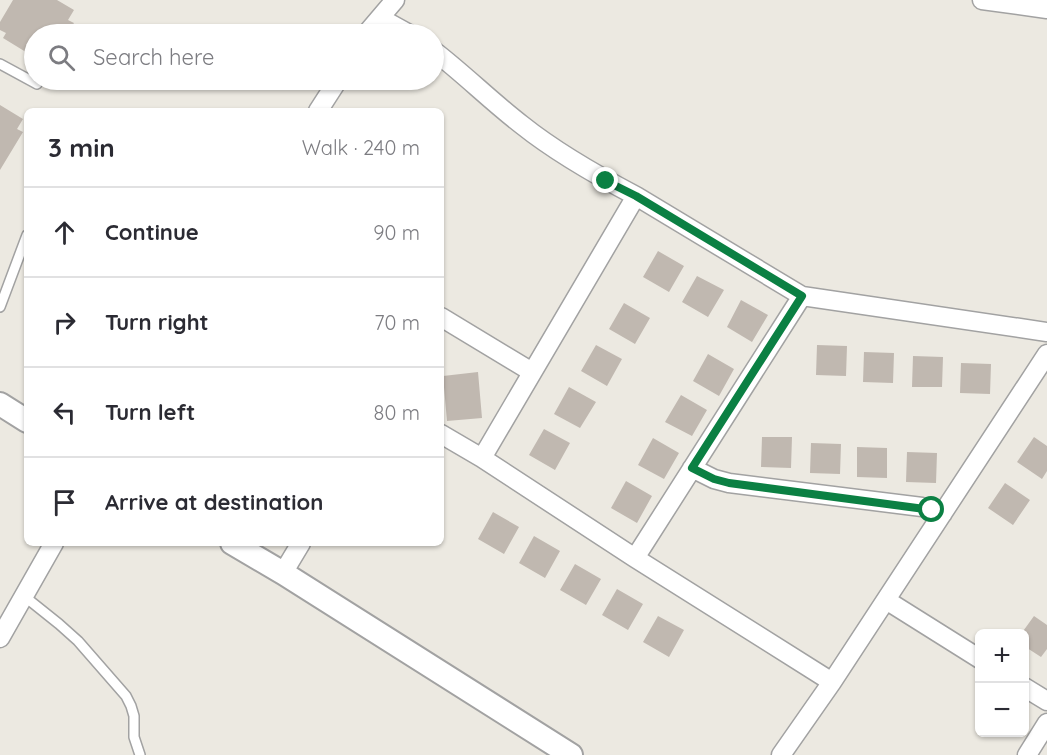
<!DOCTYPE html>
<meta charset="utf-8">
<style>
:root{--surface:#fff;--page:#f2f2f3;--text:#2b2b33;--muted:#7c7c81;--line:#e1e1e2}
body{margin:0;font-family:Quicksand,sans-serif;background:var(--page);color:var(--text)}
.controls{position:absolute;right:18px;bottom:18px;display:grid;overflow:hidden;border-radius:9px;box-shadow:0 2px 4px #0004}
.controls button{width:54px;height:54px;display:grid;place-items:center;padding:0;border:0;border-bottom:2px solid var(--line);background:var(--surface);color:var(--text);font:30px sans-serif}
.stop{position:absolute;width:18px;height:18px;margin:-14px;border:4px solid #0b8043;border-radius:50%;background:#fff}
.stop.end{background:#0b8043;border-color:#fff;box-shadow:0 2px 6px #0008}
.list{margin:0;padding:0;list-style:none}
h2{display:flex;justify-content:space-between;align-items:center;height:78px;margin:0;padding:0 24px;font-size:26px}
h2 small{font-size:20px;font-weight:400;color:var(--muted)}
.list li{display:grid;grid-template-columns:39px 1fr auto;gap:18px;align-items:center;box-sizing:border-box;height:90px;padding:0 24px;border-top:2px solid var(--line)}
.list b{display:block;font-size:22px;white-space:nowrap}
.list em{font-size:20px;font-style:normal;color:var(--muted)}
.icon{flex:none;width:33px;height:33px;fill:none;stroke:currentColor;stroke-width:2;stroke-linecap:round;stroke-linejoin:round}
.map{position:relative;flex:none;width:1047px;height:755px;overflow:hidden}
.search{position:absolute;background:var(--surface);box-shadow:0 2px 4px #0004;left:24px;top:24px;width:420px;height:66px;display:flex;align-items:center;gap:15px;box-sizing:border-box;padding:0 21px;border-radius:33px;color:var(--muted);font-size:22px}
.panel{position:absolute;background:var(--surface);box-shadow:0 2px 4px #0004;left:24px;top:108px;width:420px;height:438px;border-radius:9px}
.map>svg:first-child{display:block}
.building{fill:#c0b8b0}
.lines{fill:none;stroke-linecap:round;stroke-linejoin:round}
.service-casing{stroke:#a2a2a2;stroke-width:12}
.minor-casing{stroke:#a2a2a2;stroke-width:21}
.tertiary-casing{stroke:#a2a2a2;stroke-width:26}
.service{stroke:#fff;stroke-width:9}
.minor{stroke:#fff;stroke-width:18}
.tertiary{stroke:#fff;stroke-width:22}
.route{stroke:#0b8043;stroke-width:8}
</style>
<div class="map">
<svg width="1047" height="755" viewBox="0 0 1047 755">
<rect width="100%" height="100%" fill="#ece9e1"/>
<!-- building -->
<path class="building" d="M13,0H57L74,10L68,20L74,23L67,34H34V57L3,38L6,33L0,30V22Z
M0,105L23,119L17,129L23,132L0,170Z
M658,251L684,266L669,292L643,277Z
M697,276L724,290L708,317L682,302Z
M741,300L768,315L752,342L727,327Z
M624,303L650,318L635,344L609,329Z
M596,345L622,359L607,386L581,371Z
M817,345L847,346L846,376L816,375Z
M864,352L894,353L893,383L863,382Z
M708,354L734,369L719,396L693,381Z
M913,356L943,357L942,387H912Z
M961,363L991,364L990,394L960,393Z
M478,372L482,418L447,421L443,376Z
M569,387L596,402L580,428L554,414Z
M681,395L707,410L692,436L665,422Z
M544,429L570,443L555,470L529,455Z
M762,437H792L791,468L761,467Z
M1034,437L1047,446V471L1042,479L1017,462Z
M653,438L679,453L664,479L638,465Z
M811,443L841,444L840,474L810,473Z
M857,447L887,448V478L857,477Z
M907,452L937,453L936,483L906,482Z
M626,481L652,496L637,523L611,508Z
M1005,483L1030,500L1013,525L988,508Z
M493,512L519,527L504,554L478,539Z
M534,536L560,551L545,578L519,563Z
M575,564L601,579L586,605L560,590Z
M617,589L643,604L628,630L602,615Z
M658,616L684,630L669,657L643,642Z
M1034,616L1047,625V649L1041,657L1024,646V634H1021Z"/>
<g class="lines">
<defs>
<path id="service" d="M0,64L37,84
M0,307L27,235
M24,596L59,624L78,641L126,696L131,706L134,716V737L140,755"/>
<path id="minor" d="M982,0L1047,9
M380,18L409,34
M366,34L395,0
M434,51C464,74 492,102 522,125C557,153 596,175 636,196
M318,111L338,80
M441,317L532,372
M441,434L482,458L635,558L832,682
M482,458L636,196L802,296L1047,332
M692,468L714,479L729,483L922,507L943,513
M635,558L802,296
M283,573L301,543
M886,600L980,659
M0,638L54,543
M1024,687L1047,701
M781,755L832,682L1047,354
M1027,755L1047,723"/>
<path id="tertiary" d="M0,404L27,421
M232,543L283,573L571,755"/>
</defs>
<!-- service casing -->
<use href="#service" class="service-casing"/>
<!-- minor casing -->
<use href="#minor" class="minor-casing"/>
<!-- tertiary casing -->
<use href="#tertiary" class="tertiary-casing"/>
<!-- service -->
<use href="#service" class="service"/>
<!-- minor -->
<use href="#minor" class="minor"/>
<!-- tertiary -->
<use href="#tertiary" class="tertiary"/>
</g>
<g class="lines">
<!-- route -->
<path class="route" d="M606,181L636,196L802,296L692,468L714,479L729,483L932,510"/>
</g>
</svg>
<div class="controls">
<button>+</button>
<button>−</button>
</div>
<div class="stop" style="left:932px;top:510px"></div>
<div class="stop end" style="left:606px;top:181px"></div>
<div class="search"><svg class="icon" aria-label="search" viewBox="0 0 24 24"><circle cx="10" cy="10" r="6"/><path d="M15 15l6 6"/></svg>Search here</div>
<section class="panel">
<h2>3 min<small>Walk · 240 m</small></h2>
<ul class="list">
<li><svg class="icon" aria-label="ahead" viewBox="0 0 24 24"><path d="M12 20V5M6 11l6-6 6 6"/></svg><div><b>Continue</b></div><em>90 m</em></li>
<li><svg class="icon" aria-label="right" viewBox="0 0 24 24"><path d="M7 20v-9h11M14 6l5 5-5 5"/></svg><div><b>Turn right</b></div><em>70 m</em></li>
<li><svg class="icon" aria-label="left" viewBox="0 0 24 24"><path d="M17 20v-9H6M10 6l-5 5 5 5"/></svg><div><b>Turn left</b></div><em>80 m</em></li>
<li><svg class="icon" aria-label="arrive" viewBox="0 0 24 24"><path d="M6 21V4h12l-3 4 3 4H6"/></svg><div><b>Arrive at destination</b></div></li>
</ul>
</section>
</div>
